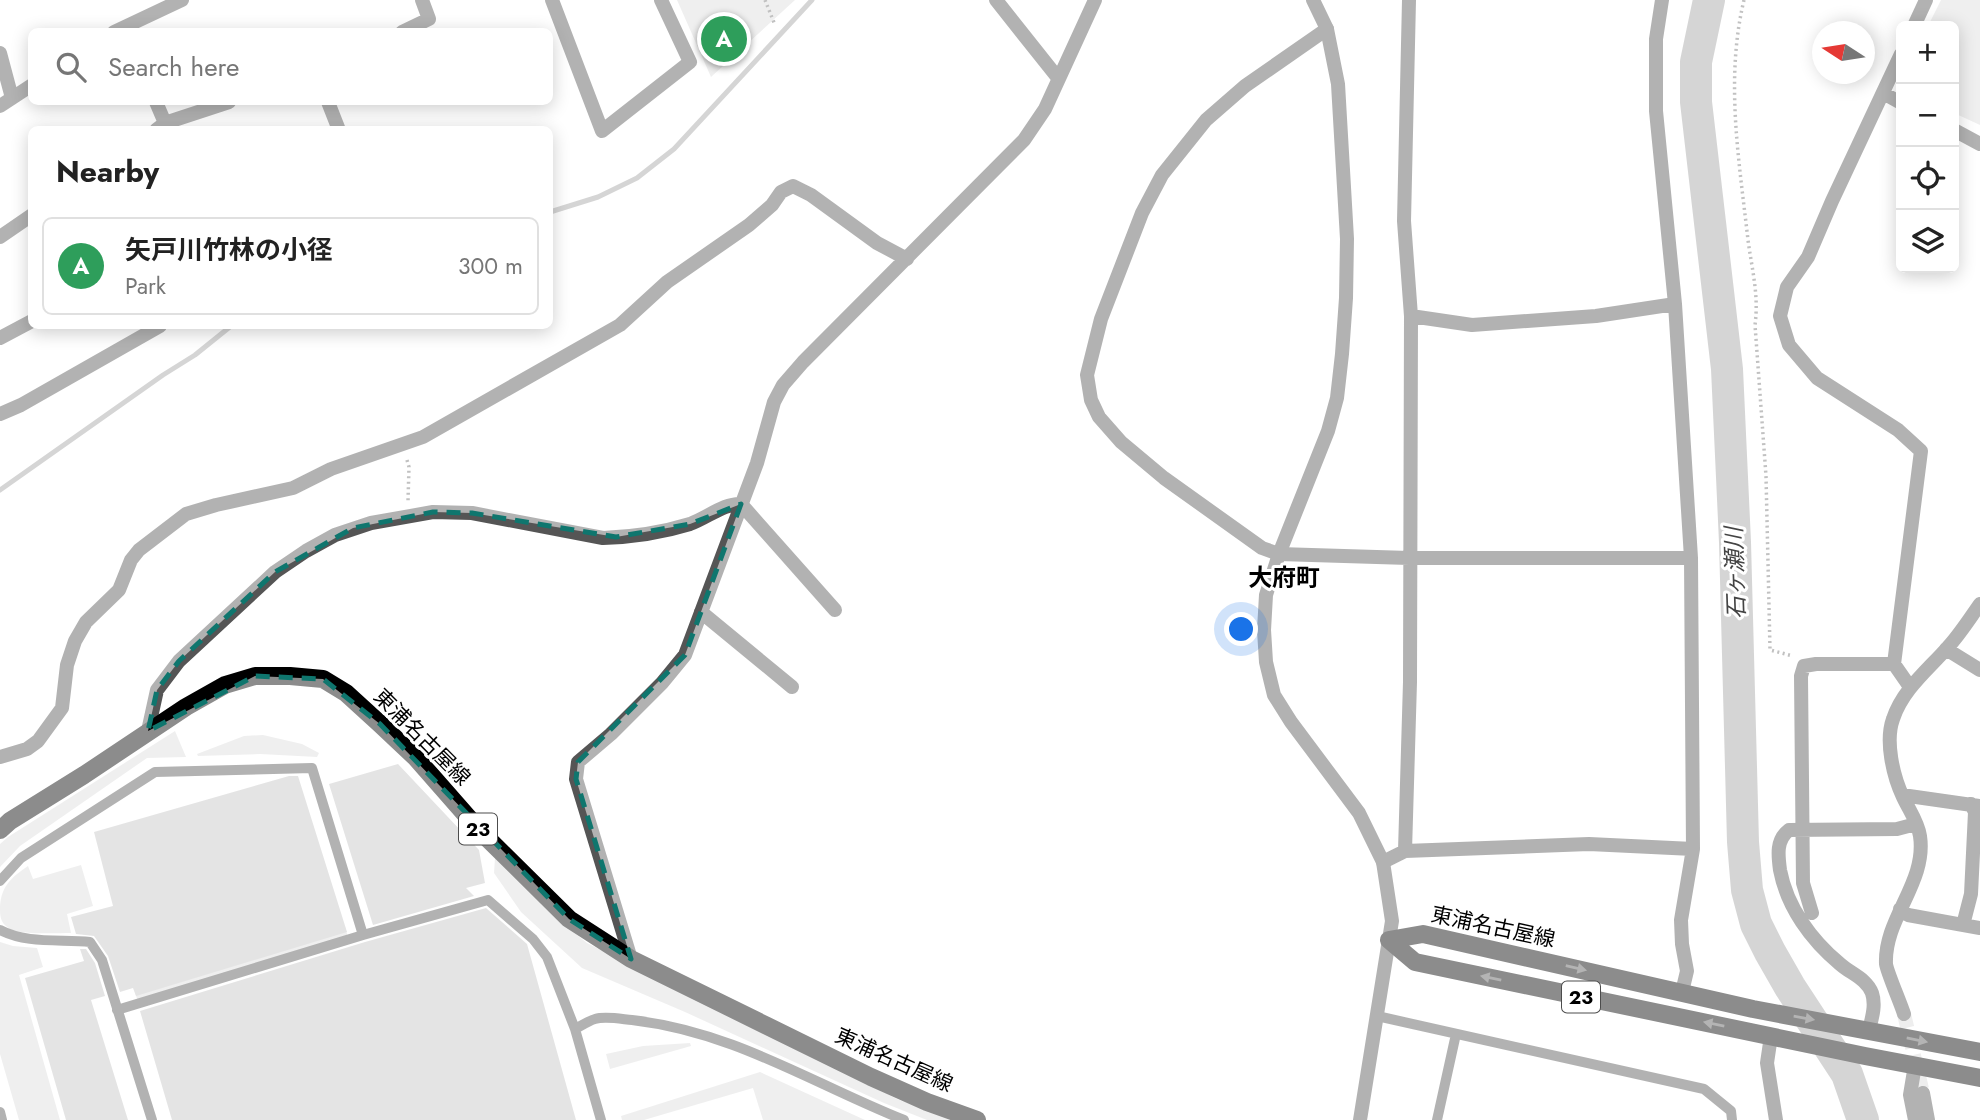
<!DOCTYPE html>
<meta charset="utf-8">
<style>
:root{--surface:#fff;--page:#f6f6f6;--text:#222;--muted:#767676;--line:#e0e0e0;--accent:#111827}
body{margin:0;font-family:Jost,"Noto Sans JP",sans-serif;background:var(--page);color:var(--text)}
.controls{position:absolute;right:21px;top:21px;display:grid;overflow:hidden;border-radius:10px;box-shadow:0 4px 18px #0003}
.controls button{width:63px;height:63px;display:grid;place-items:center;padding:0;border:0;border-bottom:2px solid var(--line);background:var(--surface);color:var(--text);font:35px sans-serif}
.compass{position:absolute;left:1812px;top:21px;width:63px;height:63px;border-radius:50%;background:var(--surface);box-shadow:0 4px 18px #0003;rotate:282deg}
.you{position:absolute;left:1242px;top:630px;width:24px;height:24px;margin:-18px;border:5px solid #fff;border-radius:50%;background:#1a73e8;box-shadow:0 0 0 10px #1a73e833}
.badge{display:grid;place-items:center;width:46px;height:46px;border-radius:50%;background:var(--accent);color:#fff;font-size:23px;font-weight:700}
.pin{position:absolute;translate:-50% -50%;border:4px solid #fff;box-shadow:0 2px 7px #0006}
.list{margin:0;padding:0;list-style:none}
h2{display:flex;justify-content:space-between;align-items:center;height:91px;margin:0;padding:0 28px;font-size:30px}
h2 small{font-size:23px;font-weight:400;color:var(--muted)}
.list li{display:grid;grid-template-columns:46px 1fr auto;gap:21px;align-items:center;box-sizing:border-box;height:98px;margin:0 14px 14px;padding:0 14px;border:2px solid var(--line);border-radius:10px}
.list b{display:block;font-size:26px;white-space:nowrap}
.list p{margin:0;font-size:23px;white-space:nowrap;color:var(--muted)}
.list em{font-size:23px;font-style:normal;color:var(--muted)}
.icon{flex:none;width:38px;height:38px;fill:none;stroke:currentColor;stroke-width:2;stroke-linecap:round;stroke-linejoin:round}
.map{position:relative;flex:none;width:1980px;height:1120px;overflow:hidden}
.search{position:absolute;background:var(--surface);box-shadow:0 4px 18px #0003;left:28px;top:28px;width:525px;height:77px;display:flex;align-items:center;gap:18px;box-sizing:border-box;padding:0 24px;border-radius:10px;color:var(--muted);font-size:26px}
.panel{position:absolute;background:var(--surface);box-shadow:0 4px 18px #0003;left:28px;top:126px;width:525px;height:203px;border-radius:10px}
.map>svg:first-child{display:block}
.green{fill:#dcdcdc}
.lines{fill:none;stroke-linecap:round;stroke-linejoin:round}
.stream{stroke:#a3a3a3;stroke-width:5}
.river{stroke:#a3a3a3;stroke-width:32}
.building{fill:#c4c4c4}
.minor-tunnel{stroke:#d9d9d9;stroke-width:14;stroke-dasharray:14 7;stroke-linecap:butt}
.path{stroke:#777;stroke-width:3.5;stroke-dasharray:2 3.5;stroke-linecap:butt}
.service{stroke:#555;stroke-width:10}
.minor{stroke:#555;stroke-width:14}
.tertiary{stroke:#555;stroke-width:14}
.primary{stroke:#000;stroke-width:18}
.oneway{fill:#595959}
.marked{fill:none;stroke:#0f766e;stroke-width:5;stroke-dasharray:14 9;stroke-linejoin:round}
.labels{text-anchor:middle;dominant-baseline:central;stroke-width:6;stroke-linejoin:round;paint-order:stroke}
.shield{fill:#fff;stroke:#4c4c4c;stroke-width:2}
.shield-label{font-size:19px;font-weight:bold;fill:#000}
.street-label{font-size:21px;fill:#000;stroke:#fff}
.water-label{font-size:23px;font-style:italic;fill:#444;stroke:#fff}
.quarter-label{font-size:24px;font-weight:bold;fill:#000;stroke:#fff}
</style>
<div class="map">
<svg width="1980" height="1120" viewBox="0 0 1980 1120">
<rect width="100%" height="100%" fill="#fff"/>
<!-- green -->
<path class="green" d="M677,0H795L711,77Z
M1941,0H1980V125L1954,113V26H1928Z
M175,731L186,757L147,758L20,846L0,867V844L8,837Z
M263,735L302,744L319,753L317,757L260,754L198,756L197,754L244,736Z
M495,858L561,922L587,943L897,1099L954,1120H927L884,1103L685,1012L582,968L521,912L494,873Z
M81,865L93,906L67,914L71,933C56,933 23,935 10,929C2,924 0,919 0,910C0,888 10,878 28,866L33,879Z
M345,927L348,937L138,1002L134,989Z
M0,942L13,946L37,948L43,967L19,975L60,1120H19L0,1054Z
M690,1043L691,1046L610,1069L606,1054L643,1046Z
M760,1072L865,1120H763L753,1088L644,1120H622L621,1116Z"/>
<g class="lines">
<!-- stream -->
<path class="stream" d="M550,212L598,197L637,178L674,149L812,0
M0,490L163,375L195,355L231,326"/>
<!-- river -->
<path class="river" d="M1709,0L1696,62V102L1727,369L1735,542L1743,842L1747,890L1756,924L1770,952L1790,987L1847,1074L1863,1120"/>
</g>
<!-- building -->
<path class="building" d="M398,764L479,850L485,883L466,888L474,896L373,925L329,784Z
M289,776H298L347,932L136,996L133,988L120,992L108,956L94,936L76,934L71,917L113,906L94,832Z
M486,908L527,944L576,1120H172L140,1011L365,942Z
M80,949H86L95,963L105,996L91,1000L128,1120H66L25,978L84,961Z"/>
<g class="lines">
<!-- minor-tunnel -->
<path class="minor-tunnel" d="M1904,1014L1923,1093"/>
<!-- path -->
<path class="path" d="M765,0L775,25
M1744,0C1725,79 1739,160 1748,240C1752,270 1759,295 1755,325L1766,476L1770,650L1793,656
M407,460L409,467L408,501"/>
<!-- service -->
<path class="service" d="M0,881L21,858L155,772L312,768L363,935
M0,930C26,944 61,939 90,942L102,960L152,1120
M117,1010L363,935L488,900L533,939L547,957L575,1029L601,1120
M1377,1016L1704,1089L1731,1111L1732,1120
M575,1029C581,1026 588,1021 595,1019C605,1016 621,1019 632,1020C735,1032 811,1083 904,1120
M0,1112L2,1120
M1437,1120L1456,1034"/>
<!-- minor -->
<path class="minor" d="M552,0L602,131L690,62L661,0
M996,0L1058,78
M1662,0L1656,39V111L1675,304L1691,558L1693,849L1681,920L1682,944L1687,971L1682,992
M1914,26L1926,0
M1327,29L1245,86L1206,120L1162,175L1142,213L1101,319L1087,375L1091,400L1099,417L1121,442L1164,478L1262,548L1279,554L1409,558H1691
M114,32L182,0
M402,32L429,19L422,0
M0,53L12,98
M1901,54L1832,201L1808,257L1787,287L1780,316L1789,345L1817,378L1898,430L1921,451L1894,664L1910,687
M1883,93L1901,103
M156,102L168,130
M328,102L339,130
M0,106L32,85
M156,130L165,123L229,102
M1954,130L1980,144
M0,237L32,215
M1411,316L1472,325L1596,316L1675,304
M0,338L32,321
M0,414L21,405L160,326
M741,504L835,610
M701,612L792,687
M1946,649L1980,670
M148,731L157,690L179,661L275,572L306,551L335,535L371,523L433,512L472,513L603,538C631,537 664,532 690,524C707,518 724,503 741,504
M0,757L27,749L38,741L62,708L67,665L75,641L86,622L119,590L131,560L139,550L186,514L216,505L293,488L331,469L423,437L620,325L667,282L749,225L772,205L781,192L793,186L811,195L877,243L907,259
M1902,795L1979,806
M1405,851L1410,682L1411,316L1404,221L1409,0
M1383,862L1405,851L1589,844L1693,849
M1900,909L1908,915L1980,928
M1812,913L1803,883L1801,676L1804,666L1816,664H1894
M1963,925L1971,894L1975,812L1971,804
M631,959L576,779L578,762L611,734L662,683L685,655L757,463L774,402L783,385L803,362L1024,140L1045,109L1095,0
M1904,1014C1901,1004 1887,972 1886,964C1884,918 1927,883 1920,836C1918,822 1909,810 1903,797C1893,776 1885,741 1893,719C1903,689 1928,670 1948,647C1960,634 1970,618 1980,604
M1869,1030C1872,1018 1876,1005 1872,993C1866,978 1851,974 1840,964C1811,940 1787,907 1780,870C1778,855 1776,840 1789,830L1897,829L1916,824
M1771,1036L1767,1063L1776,1120
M1915,1065L1910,1095L1915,1120
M1923,1093L1928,1120"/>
<!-- tertiary -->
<path class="tertiary" d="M1313,0L1327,29L1338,84L1347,239L1346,298L1342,354L1337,398L1328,431L1279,554L1266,595L1264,630L1266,662L1274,695L1291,722L1359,813L1383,862L1392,921L1360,1120"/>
<!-- primary -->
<path class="primary" d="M0,830L10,821L84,775L186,707L225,685L255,676H290L323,679L346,693L380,724L416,758L480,831L569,919L631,959L871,1077L927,1102L977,1120
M1389,940L1415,962L1865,1056L1980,1078
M1389,940L1423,934L1753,1009L1980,1052"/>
</g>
<!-- one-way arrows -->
<defs><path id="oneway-solid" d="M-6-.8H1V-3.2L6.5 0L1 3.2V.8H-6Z" transform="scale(1.75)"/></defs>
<g class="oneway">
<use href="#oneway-solid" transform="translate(1576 968) rotate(13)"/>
<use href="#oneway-solid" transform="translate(1491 978) rotate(-168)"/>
<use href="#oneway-solid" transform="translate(1804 1018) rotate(10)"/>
<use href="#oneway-solid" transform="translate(1714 1024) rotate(-169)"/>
<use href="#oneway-solid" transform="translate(1917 1040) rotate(11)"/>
</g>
<!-- marked area -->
<path d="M0 0H1980V1120H0ZM741,504L685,655L578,762L576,779L631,959L569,919L380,724L323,679L255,676L148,731L157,690L179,661L275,572L353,528L433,512L472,513L616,537L690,524Z" fill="#fff" fill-opacity=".55" fill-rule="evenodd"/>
<path class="marked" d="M741,504L685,655L578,762L576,779L631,959L569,919L380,724L323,679L255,676L148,731L157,690L179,661L275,572L353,528L433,512L472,513L616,537L690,524Z"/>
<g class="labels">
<!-- shield labels -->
<g class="shield">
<rect x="459" y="813.5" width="38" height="31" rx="5"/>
<rect x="1562" y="981.5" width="38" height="31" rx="5"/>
</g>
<g class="shield-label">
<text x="478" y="829">23</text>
<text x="1581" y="997">23</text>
</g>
<!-- street labels -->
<g class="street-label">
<text transform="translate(422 737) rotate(45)">東浦名古屋線</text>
<text transform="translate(1493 927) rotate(12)">東浦名古屋線</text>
<text transform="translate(894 1060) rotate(24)">東浦名古屋線</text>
</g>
<!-- water labels -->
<g class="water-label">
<text transform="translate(1735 573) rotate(-92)">石ヶ瀬川</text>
</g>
<!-- quarter labels -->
<g class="quarter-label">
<text x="1284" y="577">大府町</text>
</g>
</g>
</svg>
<div class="controls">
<button>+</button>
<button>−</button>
<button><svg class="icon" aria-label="locate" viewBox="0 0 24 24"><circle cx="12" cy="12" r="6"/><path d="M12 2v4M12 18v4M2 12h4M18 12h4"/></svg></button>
<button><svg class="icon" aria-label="layers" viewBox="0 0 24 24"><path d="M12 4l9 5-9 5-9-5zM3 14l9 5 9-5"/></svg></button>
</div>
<svg class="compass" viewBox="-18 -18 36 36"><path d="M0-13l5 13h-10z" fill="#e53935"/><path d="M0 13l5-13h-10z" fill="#767676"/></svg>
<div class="you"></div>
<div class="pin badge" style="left:724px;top:39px;background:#2e9e5b">A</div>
<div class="search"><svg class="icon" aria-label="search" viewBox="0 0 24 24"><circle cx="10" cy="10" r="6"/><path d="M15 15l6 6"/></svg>Search here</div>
<section class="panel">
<h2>Nearby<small></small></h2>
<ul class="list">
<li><span class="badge" style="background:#2e9e5b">A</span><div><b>矢戸川竹林の小径</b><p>Park</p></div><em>300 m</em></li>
</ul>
</section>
</div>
